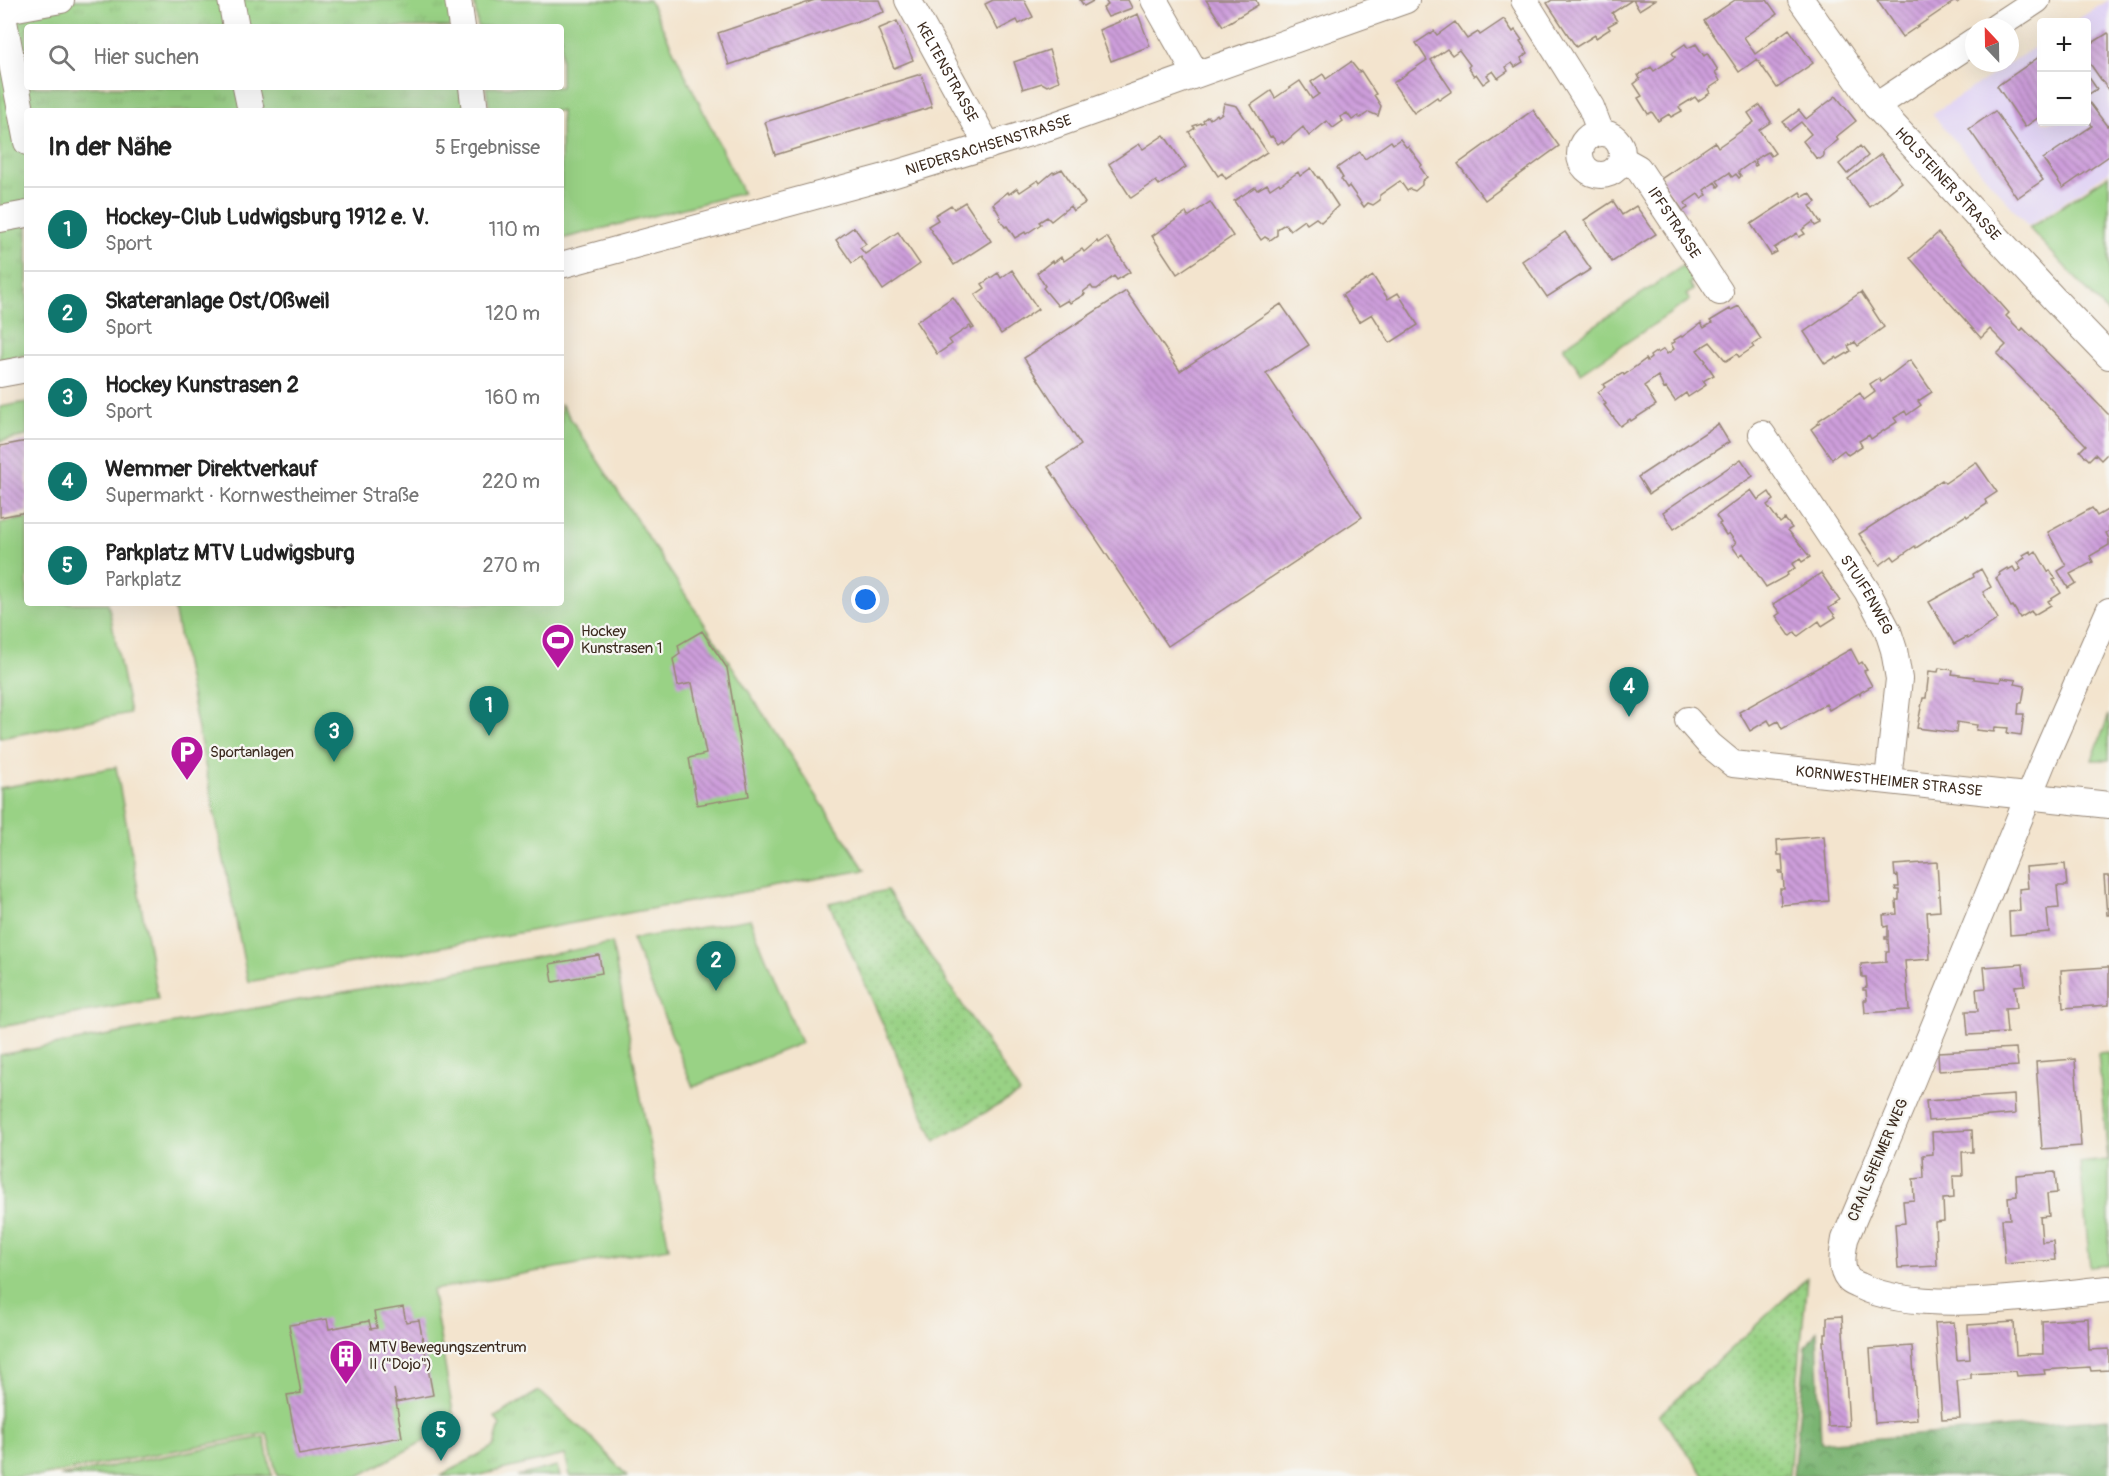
<!DOCTYPE html>
<html lang="de">
<meta charset="utf-8">
<style>
:root{--surface:#fff;--page:#f2f2f2;--text:#222;--muted:#767676;--line:#e0e0e0;--accent:#0f766e}
body{margin:0;font-family:Pangolin,sans-serif;background:var(--page);color:var(--text)}
.controls{position:absolute;right:18px;top:18px;display:grid;overflow:hidden;border-radius:6px;box-shadow:0 6px 24px #0002}
.controls button{width:54px;height:54px;display:grid;place-items:center;padding:0;border:0;border-bottom:2px solid var(--line);background:var(--surface);color:var(--text);font:30px sans-serif}
.compass{position:absolute;left:1965px;top:18px;width:54px;height:54px;border-radius:50%;background:var(--surface);box-shadow:0 6px 24px #0002;rotate:338deg}
.you{position:absolute;left:866px;top:600px;width:21px;height:21px;margin:-15px;border:4px solid #fff;border-radius:50%;background:#1a73e8;box-shadow:0 0 0 9px #1a73e833}
.badge{display:grid;place-items:center;width:39px;height:39px;border-radius:50%;background:var(--accent);color:#fff;font-size:20px;font-weight:700}
.pin{position:absolute;translate:-50% -50px;filter:drop-shadow(0 2px 3px #0008)}
.pin::after{content:'';position:absolute;top:32px;width:21px;height:18px;background:inherit;clip-path:polygon(0 0,100% 0,50% 100%)}
.list{margin:0;padding:0;list-style:none}
h2{display:flex;justify-content:space-between;align-items:center;height:78px;margin:0;padding:0 24px;font-size:26px}
h2 small{font-size:20px;font-weight:400;color:var(--muted)}
.list li{display:grid;grid-template-columns:39px 1fr auto;gap:18px;align-items:center;box-sizing:border-box;height:84px;padding:0 24px;border-top:2px solid var(--line)}
.list b{display:block;font-size:22px;white-space:nowrap}
.list p{margin:0;font-size:20px;white-space:nowrap;color:var(--muted)}
.list em{font-size:20px;font-style:normal;color:var(--muted)}
.icon{flex:none;width:33px;height:33px;fill:none;stroke:currentColor;stroke-width:2;stroke-linecap:round;stroke-linejoin:round}
.map{position:relative;flex:none;width:2109px;height:1476px;overflow:hidden}
.search{position:absolute;background:var(--surface);box-shadow:0 6px 24px #0002;left:24px;top:24px;width:540px;height:66px;display:flex;align-items:center;gap:15px;box-sizing:border-box;padding:0 21px;border-radius:6px;color:var(--muted);font-size:22px}
.panel{position:absolute;background:var(--surface);box-shadow:0 6px 24px #0002;left:24px;top:108px;width:540px;height:498px;border-radius:6px}
.map>svg:first-child{display:block}
.built{fill:#e1d4f4}
.grass{fill:url(#grass-tufts);stroke:#6a7e52;stroke-width:1.5}
.forest{fill:url(#forest-crowns);stroke:#5a6f48;stroke-width:1.5}
.park{fill:#99d285;stroke:#6a7e52;stroke-width:1.5}
.garden{fill:url(#garden-dots);stroke:#6a7e52;stroke-width:1.5}
.building{fill:url(#building-back-hatch)}
.lines{fill:none;stroke-linecap:round;stroke-linejoin:round}
.minor-casing{stroke:#978776;stroke-width:28}
.minor{stroke:#fff;stroke-width:26}
.labels{text-anchor:middle;dominant-baseline:central;stroke-width:4.5;stroke-linejoin:round;paint-order:stroke}
.street-label{font-size:15px;fill:#3b2a1e;stroke:#f6f6f2}
.poi-label{font-size:15px;fill:#3b2a1e;stroke:#f6f6f2;text-anchor:start}
</style>
<div class="map">
<svg width="2109" height="1476" viewBox="0 0 2109 1476">
<defs>
<pattern id="grass-tufts" width="24" height="20" patternUnits="userSpaceOnUse" patternTransform="scale(1.5)"><rect width="24" height="20" fill="#99d285"/><path d="M3 7l-1-3M5 7V3M7 7l1-3M15 17l-1-3M17 17v-4M19 17l1-3" fill="none" stroke="#85b472"/></pattern>
<pattern id="forest-crowns" width="20" height="18" patternUnits="userSpaceOnUse" patternTransform="scale(1.5)"><rect width="20" height="18" fill="#7ab472"/><path d="M2 6a3 3 0 1 1 6 0M12 15a3 3 0 1 1 6 0" fill="none" stroke="#65935d"/></pattern>
<pattern id="garden-dots" width="8" height="8" patternUnits="userSpaceOnUse" patternTransform="scale(1.5)"><rect width="8" height="8" fill="#99d285"/><path d="M2 2h.1M6 6h.1" fill="none" stroke="#85b472" stroke-width="1.8" stroke-linecap="round"/></pattern>
<pattern id="building-back-hatch" width="6" height="6" patternUnits="userSpaceOnUse" patternTransform="scale(1.5)"><rect width="6" height="6" fill="#cd9edb"/><path d="M-1 5l2 2M0 0l6 6M5-1l2 2" fill="none" stroke="#a881b1"/></pattern>
</defs>
<rect width="100%" height="100%" fill="#f6f6f2"/>
<filter id="ink" filterUnits="userSpaceOnUse"><feTurbulence type="fractalNoise" baseFrequency=".0167" numOctaves="2"/><feDisplacementMap in="SourceGraphic" scale="12" xChannelSelector="R" yChannelSelector="G"/><feConvolveMatrix kernelMatrix="1 2 1 2 8 2 1 2 1" color-interpolation-filters="sRGB"/></filter>
<filter id="wash" filterUnits="userSpaceOnUse"><feTurbulence type="fractalNoise" baseFrequency=".008" numOctaves="4" result="noise"/><feDisplacementMap in="SourceGraphic" scale="24" xChannelSelector="R" yChannelSelector="G"/><feGaussianBlur stdDeviation="1.35" result="paint"/><feColorMatrix in="noise" values="0 0 0 0 0 0 0 0 0 0 0 0 0 0 0 0 0 1.4 0 .05"/><feComposite in="paint" operator="in"/></filter>
<g filter="url(#wash)">
<rect width="100%" height="100%" fill="#f3e4ce"/>
<!-- built -->
<path class="built" d="M2109,0V172L2028,226L1932,114L2041,43L2042,122H2086V22H2073Z"/>
<!-- grass -->
<path class="grass" d="M0,0H458L462,27H27V87H472L475,111H27V355L0,360Z
M539,1391L593,1439L627,1476H570L565,1455L476,1476H441L494,1446L500,1425L495,1417Z"/>
<!-- forest -->
<path class="forest" d="M1817,1331L1821,1443L2109,1419V1476H1793L1806,1347Z"/>
<!-- park -->
<path class="park" d="M474,0H649L743,193L561,239V111H490L486,87H561V27H478Z
M2109,175V314L2029,228Z
M1687,263L1697,278L1689,284L1693,290L1686,295L1690,300L1581,373L1563,347Z
M27,402V436L0,441V407Z
M561,404L865,870L248,982L173,603H561Z
M27,518V603H108L130,713L0,738V523Z
M2109,715V760H2092Z
M116,767L158,999L0,1027V788Z
M750,919L801,1043L693,1087L632,939Z
M612,943L669,1248L432,1290L455,1424L359,1476H277L267,1433L40,1476H0V1055Z
M2109,1052V1265L2090,1267L2080,1163L2108,1160L2098,1053Z
M264,1437L272,1476H60Z
M557,1466L560,1476H517Z"/>
<!-- garden -->
<path class="garden" d="M887,890L1020,1093L935,1141L829,903Z
M1807,1278L1789,1476H1705L1659,1415Z"/>
<g id="blocks">
<!-- building -->
<path class="building" d="M815,0H879L884,12L729,65L718,33Z
M993,0H1024L1033,17L1019,24L1017,20L998,30L985,4Z
M1080,0H1095L1084,6Z
M1105,0H1128L1132,8L1108,17L1103,8L1108,5Z
M1206,0H1256L1258,5L1223,26Z
M1552,0H1632L1612,13L1617,21L1608,26L1610,29L1596,38L1595,35L1576,47L1547,3Z
M1633,0H1655L1639,10Z
M1735,0H1767L1777,14L1744,37L1755,54L1789,29L1813,63L1777,88L1757,59L1739,72L1704,21Z
M1877,0H1961L1957,3L1955,1L1902,37Z
M1138,14L1150,46L1111,61L1099,30Z
M1504,19L1513,32L1515,30L1522,40L1520,41L1528,53L1521,58L1523,62L1515,67L1512,63L1506,67L1508,71L1498,78L1493,71L1487,75L1490,79L1483,84L1476,74L1474,76L1468,67L1470,65L1459,50L1452,55L1447,49L1431,60L1452,91L1439,100L1437,97L1414,113L1393,83L1427,60L1416,43L1434,31L1437,35L1455,22L1467,39L1478,32L1480,35Z
M897,21L913,60L894,68L878,29Z
M2108,33L2109,34V91L2086,58V47Z
M1685,44L1688,48L1696,44L1704,56L1707,53L1718,70L1715,72L1720,81L1708,89L1710,93L1698,101L1695,97L1679,107L1682,111L1671,117L1669,114L1658,121L1652,112L1648,114L1638,98L1642,96L1634,84L1640,79L1638,75L1651,67L1654,71L1675,57L1672,53Z
M1049,50L1059,81L1047,86L1042,83L1023,89L1014,62Z
M2042,55V115L2025,127L1997,86Z
M1351,62L1359,72L1361,71L1376,94L1374,95L1381,106L1378,116L1369,112L1360,118L1358,116L1352,120L1347,113L1340,117L1343,121L1333,128L1327,121L1309,136L1303,127L1284,143L1282,141L1278,144L1272,136L1270,137L1251,105L1271,91L1275,98L1300,81L1312,99L1319,94L1311,82L1323,74L1326,79Z
M2086,73L2097,89L2086,96Z
M921,74L932,107L775,155L765,122Z
M1836,96L1856,121L1836,137L1838,140L1824,151V156L1820,159L1816,158L1803,141L1811,134L1801,122L1789,131L1783,122L1799,110L1806,119Z
M2086,98L2107,126L2109,125V156L2063,188L2043,159L2092,126L2086,113Z
M1224,103L1237,106L1267,152L1226,179L1222,173L1218,176L1189,132L1195,128L1193,126L1204,122L1203,120L1208,116L1210,119L1217,114L1218,116L1222,113Z
M1760,105L1771,122L1759,130L1775,153L1771,156L1768,152L1754,160L1757,165L1755,166L1752,162L1738,172L1741,176L1739,178L1736,174L1732,177L1729,173L1717,181L1720,185L1718,187L1715,182L1704,190L1707,195L1701,198L1698,194L1685,203L1688,208L1683,211L1661,179L1715,142L1718,147L1754,122L1748,113Z
M1533,110L1559,146L1485,200L1458,164Z
M1995,111L2043,180L2017,198L1969,129Z
M1164,135L1186,167L1159,185L1156,181L1131,198L1109,164L1139,144L1143,149Z
M1400,139L1406,147L1408,146L1422,165L1420,167L1427,177L1422,181V185L1415,191L1410,189L1407,191L1400,181L1380,195V200L1373,205L1368,203L1364,207L1349,186L1347,188L1341,179L1343,178L1337,168L1360,152L1365,159L1391,141L1393,144Z
M1860,146L1868,156L1847,174L1839,164Z
M1881,154L1902,182L1870,207L1848,179Z
M1311,168L1318,178L1319,177L1338,206L1321,222L1316,218L1307,224L1304,220L1290,230L1285,224L1277,229V235L1270,240L1265,237L1261,240L1234,201L1255,187L1257,190L1267,184L1270,189L1279,183L1280,185L1298,172L1300,176Z
M1062,169L1085,203L1073,211L1070,206L1051,221L1047,217L1039,222L1041,224L1026,234L1025,232L1015,238L1007,226L1005,227L999,218L1001,217L993,204L1008,192L1009,194L1017,188L1020,192L1038,180L1040,183L1053,172L1054,173Z
M1800,192L1803,197L1810,193L1816,202L1810,206L1821,223L1815,226L1813,222L1802,230L1805,234L1799,237L1797,233L1774,248L1777,252L1771,255L1751,224Z
M1613,201L1622,215L1636,206L1656,234L1612,262L1584,220Z
M965,202L991,241L954,265L928,226L938,220L935,215L951,205L954,209Z
M1210,202L1233,236L1177,274L1152,236L1186,213L1188,217Z
M854,227L866,244L860,248L865,254L898,232L920,264L883,290L861,257L852,263L836,240Z
M1565,232L1591,269L1547,297L1522,261Z
M1938,233L2009,313L2006,316L2021,331L2023,328L2109,415V452L2101,460L2095,454L2089,460L2080,451L2086,445L1997,354L2006,345L1990,329L1981,338L1910,258Z
M1107,237L1130,272L1117,280L1114,276L1097,289H1093L1091,286L1083,292L1085,294L1070,303L1068,300L1058,306L1043,288L1045,286L1037,273L1052,261L1053,263L1061,257L1064,261L1082,249L1084,252L1097,241L1098,243Z
M1012,270L1038,309L1001,334L975,295L985,288L982,284L998,273L1001,278Z
M1373,276L1388,299L1398,293L1418,325L1390,343L1372,314L1359,322L1342,295Z
M1126,291L1180,371L1281,304L1309,345L1266,373L1362,517L1168,646L1048,467L1081,445L1024,358Z
M1861,292L1884,327L1858,346L1855,342L1848,346L1851,351L1838,359L1836,357L1825,364L1804,332Z
M953,297L974,328L972,329L970,326L949,340L952,344L937,354L916,322Z
M1739,306L1761,339L1752,345L1754,347L1739,357L1737,354L1726,361L1710,342L1697,350L1706,361L1705,362L1714,375L1703,381L1706,385L1688,397L1686,393L1675,401L1666,388L1664,389L1658,376L1644,386L1656,405L1631,421L1630,419L1620,426L1604,405L1606,404L1598,392L1605,387L1603,385L1623,373L1624,375L1646,359L1647,361L1651,358L1650,356L1657,351L1658,353L1664,349L1667,354L1674,349L1671,344L1675,342L1674,340L1681,336L1682,337L1701,323L1704,328L1712,323L1710,321L1730,309L1731,310Z
M1910,360L1932,392L1918,401L1921,405L1907,415L1905,411L1894,418L1897,422L1871,439L1869,435L1859,441L1862,446L1848,455L1844,450L1832,459L1811,429L1820,422L1819,420L1860,393L1864,400L1875,392L1870,384L1879,378L1881,382Z
M1718,424L1729,442L1649,494L1638,477Z
M27,441V512L0,517V446Z
M1741,459L1753,476L1674,529L1663,512Z
M1976,462L1997,492L1985,500L1987,504L1967,517L1966,515L1916,548L1915,546L1895,560L1892,556L1880,565L1859,534L1942,480L1945,483Z
M1751,490L1758,500L1769,492L1774,500L1767,505L1780,523L1785,519L1792,528L1788,530L1810,557L1802,562L1800,559L1792,564L1795,568L1787,573L1788,575L1766,587L1743,553L1739,556L1732,546L1736,543L1729,533L1726,535L1719,524L1721,523L1716,516Z
M2092,508L2097,516L2109,509V531L2106,533L2109,539V545L2090,556L2093,562L2070,574L2076,583L2068,588L2058,571L2066,566L2048,532Z
M2030,551L2032,554L2036,551L2048,572L2050,570L2056,579L2053,580L2061,593L2048,601L2051,605L2034,615L2031,611L2020,618L2013,606L2011,607L1996,578L2000,575L1999,573L2007,568L2008,570L2013,567L2016,572L2021,569L2017,563L2025,558L2023,555Z
M1981,569L1991,587L1983,592L1998,619L1968,639L1967,637L1954,644L1929,602L1974,577L1973,574Z
M1821,573L1840,601L1829,608L1836,617L1822,626L1819,621L1798,636L1795,632L1790,636L1776,616L1780,613L1773,604Z
M702,631L727,668L749,796L697,805L689,758L706,754L692,683L678,686L673,659L680,654L678,645Z
M1851,649L1859,664L1862,662L1867,670L1864,671L1872,686L1861,692L1860,695L1859,693L1829,710L1826,704L1782,729L1778,721L1771,725L1768,720L1750,731L1739,712Z
M1939,668L1953,670L1952,674L1974,677V679L2000,682L2001,678L2016,680L2015,684L2025,686L2022,703H2019L2018,714H2024L2021,735L2007,733L2008,728L1995,727L1994,732L1976,730L1977,725L1957,722L1956,733L1917,728L1923,698H1926L1929,671L1938,672Z
M1824,836L1829,901L1781,905L1780,889H1784L1783,873H1779V871H1783L1782,855H1778L1777,840Z
M1937,862L1940,911L1927,912L1930,959L1905,961L1909,1010L1865,1013L1864,1000H1867L1866,990H1863V988L1867,987L1866,977H1862L1861,964L1886,962V952H1889L1888,939H1885V937H1888V926L1884,927L1883,915L1897,914L1896,900H1899V890H1896L1895,887H1899L1898,875L1895,876L1894,865Z
M2065,864L2067,886H2057L2059,908L2047,909L2049,932L2010,935L2009,912L2020,911L2019,889L2028,888L2026,867Z
M2104,876H2109V915H2107Z
M599,955L602,973L553,982L550,964Z
M2023,964L2025,985L2015,986L2017,1008L2005,1009L2007,1033L1968,1035L1966,1011H1978L1976,989L1986,988L1984,967Z
M2107,967H2109V1005L2063,1008L2061,970Z
M2016,1048L2018,1066L1939,1071L1938,1052Z
M2075,1059L2081,1146L2042,1149L2036,1062Z
M2014,1095L2015,1114L1928,1121L1926,1101Z
M1972,1130L1973,1152H1962L1963,1176H1953L1954,1198L1943,1199L1944,1221L1935,1222L1937,1266L1898,1268L1895,1224L1905,1223L1903,1201L1914,1200L1913,1179L1924,1178L1923,1155L1933,1154L1932,1132Z
M2055,1172L2057,1193L2047,1194L2049,1216L2040,1217L2042,1242L2053,1241L2055,1260L2005,1264L2002,1219H2010L2008,1197L2017,1196L2016,1175Z
M403,1307L406,1322L419,1320L433,1395L397,1402L394,1389L402,1437L299,1455L287,1395L301,1393L289,1325L327,1319L329,1329L369,1321L371,1329L377,1328L374,1312Z
M1842,1316L1849,1426L1828,1427L1823,1341H1825V1334H1827V1317Z
M2088,1318L2089,1350L2109,1349V1370L2091,1371L2090,1367L2044,1370L2045,1374L2017,1376L2016,1371L1971,1374V1379L1957,1381L1960,1418L1942,1419L1935,1323L1954,1322L1957,1360L1970,1359L1968,1325L2014,1322L2016,1355L2030,1354H2043L2042,1321Z
M1912,1346L1917,1420L1875,1423L1870,1349Z"/>
</g>
</g>
<g filter="url(#ink)">
<use href="#blocks" fill-opacity="0" stroke="#978776" stroke-width="1.5"/>
<g class="lines">
<defs>
<g id="minor">
<path d="M231,0L236,27"/>
<path d="M458,0L462,27"/>
<path id="s1" d="M908,0L988,146"/>
<path d="M1154,0L1196,74"/>
<path d="M1524,0L1591,107L1601,133"/>
<path id="s2" d="M1801,0L1876,106L2054,299L2109,356"/>
<path d="M0,11L61,0"/>
<path d="M2,11L27,142"/>
<path d="M1996,27L2037,0"/>
<path d="M246,87L251,111"/>
<path d="M472,87L475,111"/>
<path d="M1876,106L1974,41"/>
<circle cx="1601" cy="154" r="21"/>
<path id="s3" d="M1622,159L1638,168L1720,292"/>
<path d="M0,219L27,214"/>
<path id="s4" d="M561,265L885,177L1052,126L1406,0"/>
<path d="M0,374L27,369"/>
<path id="s5" d="M1762,434L1867,591L1888,631L1894,650L1899,679L1888,780"/>
<path d="M2109,611L2043,761L1908,1090L1845,1239C1843,1252 1839,1268 1848,1279C1851,1283 1856,1284 1860,1286C1921,1316 2041,1295 2109,1289"/>
<path id="s6" d="M1688,720L1710,745L1733,764L2109,805"/>
</g>
</defs>
<!-- minor casing -->
<use href="#minor" class="minor-casing"/>
<!-- minor -->
<use href="#minor" class="minor"/>
</g>
</g>
<!-- icons -->
<defs>
<symbol id="stadium-pin" viewBox="-11 -11 22 30"><path d="M0 17L-7.5 6A9.5 9.5 0 1 1 7.5 6Z" fill="#b5179e" stroke="#f6f6f2"/><path d="M0-5a6.5 5 0 1 0 0 10a6.5 5 0 1 0 0-10ZM-3.5-1.8h7v3.6h-7Z" fill="#fff"/></symbol>
<symbol id="parking-pin" viewBox="-11 -11 22 30"><path d="M0 17L-7.5 6A9.5 9.5 0 1 1 7.5 6Z" fill="#b5179e" stroke="#f6f6f2"/><path d="M-3.5-5.5H1a3.5 3.5 0 0 1 0 7H-1V5.5H-3.5ZM-1-3.4V-.6H.8a1.4 1.4 0 0 0 0-2.8Z" fill="#fff"/></symbol>
<symbol id="building-pin" viewBox="-11 -11 22 30"><path d="M0 17L-7.5 6A9.5 9.5 0 1 1 7.5 6Z" fill="#b5179e" stroke="#f6f6f2"/><path d="M-4-6H4V6H1V3H-1V6H-4ZM-2.5-4.3h1.7v1.8h-1.7ZM.8-4.3h1.7v1.8H.8ZM-2.5-1h1.7V.8h-1.7ZM.8-1h1.7V.8H.8Z" fill="#fff"/></symbol>
</defs>
<g fill-rule="evenodd">
<use href="#stadium-pin" x="539" y="621" width="38" height="52"/>
<use href="#parking-pin" x="168" y="733" width="38" height="52"/>
<use href="#building-pin" x="327" y="1337" width="38" height="52"/>
</g>
<g class="labels">
<!-- street labels -->
<g class="street-label">
<text stroke="none"><textPath href="#s1" startOffset="82">KELTENSTRASSE</textPath></text>
<text stroke="none"><textPath href="#s4" startOffset="444">NIEDERSACHSENSTRASSE</textPath></text>
<text stroke="none"><textPath href="#s2" startOffset="236">HOLSTEINER STRASSE</textPath></text>
<text stroke="none"><textPath href="#s3" startOffset="84">IPFSTRASSE</textPath></text>
<text stroke="none"><textPath href="#s5" startOffset="192">STUIFENWEG</textPath></text>
<text stroke="none"><textPath href="#s6" startOffset="220">KORNWESTHEIMER STRASSE</textPath></text>
<text transform="translate(1878 1160) rotate(-67)">CRAILSHEIMER WEG</text>
</g>
<!-- poi labels -->
<g class="poi-label">
<text x="581" y="631">Hockey<tspan x="581" dy="17">Kunstrasen 1</tspan></text>
<text x="210" y="752">Sportanlagen</text>
<text x="369" y="1347">MTV Bewegungszentrum<tspan x="369" dy="17">II ("Dojo")</tspan></text>
</g>
</g>
</svg>
<div class="controls">
<button>+</button>
<button>−</button>
</div>
<svg class="compass" viewBox="-18 -18 36 36"><path d="M0-13l5 13h-10z" fill="#e53935"/><path d="M0 13l5-13h-10z" fill="#767676"/></svg>
<div class="you"></div>
<div class="pin badge" style="left:489px;top:736px">1</div>
<div class="pin badge" style="left:716px;top:991px">2</div>
<div class="pin badge" style="left:334px;top:762px">3</div>
<div class="pin badge" style="left:1629px;top:717px">4</div>
<div class="pin badge" style="left:441px;top:1461px">5</div>
<div class="search"><svg class="icon" aria-label="search" viewBox="0 0 24 24"><circle cx="10" cy="10" r="6"/><path d="M15 15l6 6"/></svg>Hier suchen</div>
<section class="panel">
<h2>In der Nähe<small>5 Ergebnisse</small></h2>
<ul class="list">
<li><span class="badge">1</span><div><b>Hockey-Club Ludwigsburg 1912 e. V.</b><p>Sport</p></div><em>110 m</em></li>
<li><span class="badge">2</span><div><b>Skateranlage Ost/Oßweil</b><p>Sport</p></div><em>120 m</em></li>
<li><span class="badge">3</span><div><b>Hockey Kunstrasen 2</b><p>Sport</p></div><em>160 m</em></li>
<li><span class="badge">4</span><div><b>Wemmer Direktverkauf</b><p>Supermarkt · Kornwestheimer Straße</p></div><em>220 m</em></li>
<li><span class="badge">5</span><div><b>Parkplatz MTV Ludwigsburg</b><p>Parkplatz</p></div><em>270 m</em></li>
</ul>
</section>
</div>
